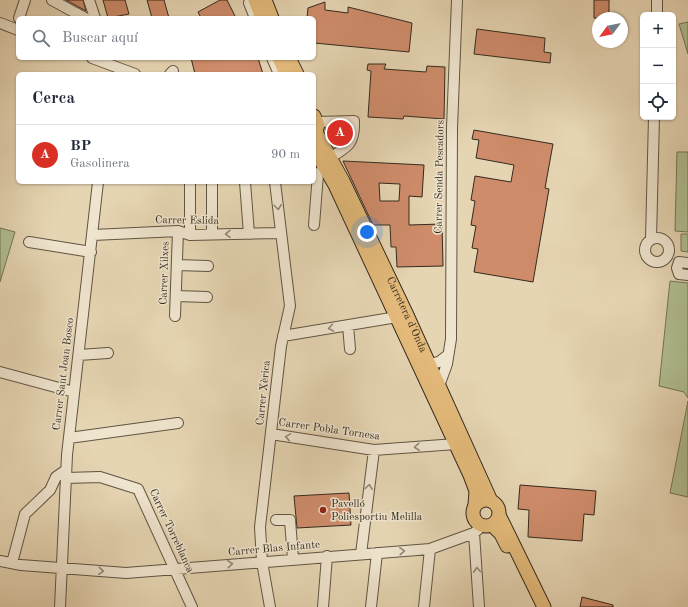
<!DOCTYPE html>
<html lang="es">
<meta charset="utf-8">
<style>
:root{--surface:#fff;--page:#f6f6f7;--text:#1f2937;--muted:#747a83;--line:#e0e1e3;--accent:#d93025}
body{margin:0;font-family:"Old Standard TT",serif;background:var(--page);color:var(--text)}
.controls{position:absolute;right:12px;top:12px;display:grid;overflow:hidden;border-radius:6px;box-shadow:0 1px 3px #0004}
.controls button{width:36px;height:36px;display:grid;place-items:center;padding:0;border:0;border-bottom:1px solid var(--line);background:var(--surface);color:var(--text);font:20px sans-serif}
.compass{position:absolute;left:592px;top:12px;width:36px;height:36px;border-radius:50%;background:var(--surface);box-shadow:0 1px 3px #0004;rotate:237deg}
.you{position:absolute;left:367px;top:232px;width:14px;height:14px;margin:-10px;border:3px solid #fff;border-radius:50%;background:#1a73e8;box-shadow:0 0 0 6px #1a73e833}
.badge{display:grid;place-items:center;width:26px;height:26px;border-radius:50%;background:var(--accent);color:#fff;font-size:13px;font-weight:700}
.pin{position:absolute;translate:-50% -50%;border:2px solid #fff;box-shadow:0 1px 4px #0006}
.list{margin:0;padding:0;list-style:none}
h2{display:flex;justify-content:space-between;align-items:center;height:52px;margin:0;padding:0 16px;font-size:17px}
h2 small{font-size:13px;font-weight:400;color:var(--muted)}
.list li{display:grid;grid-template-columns:26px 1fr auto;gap:12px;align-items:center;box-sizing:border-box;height:60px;padding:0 16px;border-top:1px solid var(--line)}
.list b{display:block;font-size:15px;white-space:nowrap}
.list p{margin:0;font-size:13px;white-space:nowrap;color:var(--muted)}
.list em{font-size:13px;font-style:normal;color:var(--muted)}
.icon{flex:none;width:22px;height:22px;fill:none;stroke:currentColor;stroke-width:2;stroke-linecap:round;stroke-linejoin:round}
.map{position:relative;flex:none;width:688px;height:607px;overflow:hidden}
.search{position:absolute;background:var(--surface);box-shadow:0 1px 3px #0004;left:16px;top:16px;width:300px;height:44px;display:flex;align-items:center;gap:10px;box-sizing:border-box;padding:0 14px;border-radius:6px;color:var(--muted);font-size:15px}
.panel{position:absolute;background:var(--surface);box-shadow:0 1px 3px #0004;left:16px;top:72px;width:300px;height:112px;border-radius:6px}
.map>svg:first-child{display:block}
.green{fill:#b0be91;stroke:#727458}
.building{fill:#cf8c6b;stroke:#332a1e;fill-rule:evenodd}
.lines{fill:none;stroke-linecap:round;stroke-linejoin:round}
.minor-casing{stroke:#605543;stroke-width:12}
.major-casing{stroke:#332a1e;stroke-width:15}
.minor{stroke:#efe4ce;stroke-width:10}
.major{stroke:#e3ba7a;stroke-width:13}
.oneway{stroke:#918776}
.poi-dot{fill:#8f2418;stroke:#efe4ce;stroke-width:1.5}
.labels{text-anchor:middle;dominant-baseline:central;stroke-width:3;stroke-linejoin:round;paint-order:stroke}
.street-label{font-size:11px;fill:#332a1e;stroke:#efe4ce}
.poi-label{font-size:11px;fill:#332a1e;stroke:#efe4ce;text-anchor:start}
</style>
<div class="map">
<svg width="688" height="607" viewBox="0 0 688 607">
<rect width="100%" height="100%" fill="#e6d5b3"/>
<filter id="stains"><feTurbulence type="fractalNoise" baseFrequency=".005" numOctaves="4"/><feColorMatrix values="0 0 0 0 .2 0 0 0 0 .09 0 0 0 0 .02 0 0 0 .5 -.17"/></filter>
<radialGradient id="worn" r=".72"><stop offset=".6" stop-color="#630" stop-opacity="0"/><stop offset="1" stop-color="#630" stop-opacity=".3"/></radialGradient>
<!-- green -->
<path class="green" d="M688,22V54L679,24Z
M677,152H688V232L675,231Z
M0,228L15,232L0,282Z
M681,234H688V252L681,251Z
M670,281L688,283V398L684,392L659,386Z
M688,401V497L670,493Z"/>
<!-- building -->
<path class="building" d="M66,0H83L86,11Z
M103,0H125L129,14L108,18Z
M147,0H164L169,18H152Z
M220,0H227L236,18H201L198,12Z
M594,0H609V18H594Z
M325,2V10L348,13V7L412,23L409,52L314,43V18H307L308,8Z
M477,29L545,38L544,52L551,53L550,63L474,54Z
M191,58H258L263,74H195Z
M368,64H386L384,69L426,72L427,66L445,67L444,119L404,116L403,119L368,117L371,71L367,70Z
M338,128L344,139L332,145L325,129Z
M474,130L553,144L545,188L549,189L533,282L474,272L478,249L472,248L476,226L471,225L475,201L471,200L475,176L511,182L514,165L476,158L479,140L472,139Z
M343,161L424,165L422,197L409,196V225L442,224L443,266L397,267L396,247H391L390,225H373ZM379,183L400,184L399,201H380Z
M520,485L596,491L594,515L584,514L582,541L528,537L529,510L518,509Z
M349,493L351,525L297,528L294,496Z
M582,597L613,605V607H580Z"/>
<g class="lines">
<defs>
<path id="minor" d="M52,0L85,18
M89,0L95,18
M250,0L249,3L255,18
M657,15V0
M19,18L25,0
M0,23L18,30
M92,58L135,74
M272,58L279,74
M170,74L173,71
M317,122L354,121C355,143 348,147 331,157
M190,182V235
M212,182V234
M245,182L249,234
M314,225L318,174L325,167
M93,235L178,231L190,235L281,233
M645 250a12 12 0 1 1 24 0a12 12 0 1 1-24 0Z
M651,239L654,117
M29,242L91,252
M688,263L679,262L677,268L679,274L688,275
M177,265L208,266
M176,296L207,297
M175,316L178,231
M348,325L350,349
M283,336L397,317
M79,355L108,353
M429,364L439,362L448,355
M0,372L74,392
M439,386L447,364L451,339L452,128L457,0
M271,434L374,450L456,444
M69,438L178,423
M66,478L100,477L138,489L192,607
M276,520H290L293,559
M474,533L479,607
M361,554L374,450
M0,561L21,565L126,573L430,549L474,533L482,526
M12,563L25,514L50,490L56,477L66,470
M60,607L67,455L98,182
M270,607L262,562L260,527L281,346L290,306L275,182
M323,607L327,556
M371,607L377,553
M424,607L430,549"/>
<g id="major">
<path d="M255,0L262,18"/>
<path d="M265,0L272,18"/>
<path d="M279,58L286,74"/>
<path d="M289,58L297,74"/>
<path d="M314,116L318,125L314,135"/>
<path id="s1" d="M316,132L343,181L407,315L491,501"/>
<path d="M314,149L335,185L470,475L476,491L475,505"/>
<circle cx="486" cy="513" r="13"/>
<path d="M499,515L544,607"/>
<path d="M492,525L501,534L507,546"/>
</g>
</defs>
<!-- minor casing -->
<use href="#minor" class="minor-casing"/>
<!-- major casing -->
<use href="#major" class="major-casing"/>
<!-- minor -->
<use href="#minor" class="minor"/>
<!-- major -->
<use href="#major" class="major"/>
</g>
<!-- one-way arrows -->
<defs><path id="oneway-chevron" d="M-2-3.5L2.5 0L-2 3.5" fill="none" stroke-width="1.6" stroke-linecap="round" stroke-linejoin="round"/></defs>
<g class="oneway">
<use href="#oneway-chevron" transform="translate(278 207) rotate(83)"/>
<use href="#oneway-chevron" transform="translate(228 234) rotate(179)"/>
<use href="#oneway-chevron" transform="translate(331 328) rotate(170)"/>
<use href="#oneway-chevron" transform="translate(288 437) rotate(-171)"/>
<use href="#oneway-chevron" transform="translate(417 447) rotate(175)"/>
<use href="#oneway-chevron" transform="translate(369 487) rotate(-83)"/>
<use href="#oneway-chevron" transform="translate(402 551) rotate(-4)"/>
<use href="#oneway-chevron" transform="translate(230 564) rotate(-5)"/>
<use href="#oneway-chevron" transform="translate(477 570) rotate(-94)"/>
<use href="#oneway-chevron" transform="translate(101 571) rotate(4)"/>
</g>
<!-- markers -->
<circle class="poi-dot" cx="323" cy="510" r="4"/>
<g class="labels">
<!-- street labels -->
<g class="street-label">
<text transform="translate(440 177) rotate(-89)">Carrer Senda Pescadors</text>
<text transform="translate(187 221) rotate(1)">Carrer Eslida</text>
<text transform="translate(165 273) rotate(-88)">Carrer Xilxes</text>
<text stroke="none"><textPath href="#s1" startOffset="204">Carretera d'Onda</textPath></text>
<text transform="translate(64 374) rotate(-83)">Carrer Sant Joan Bosco</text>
<text transform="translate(264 393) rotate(-84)">Carrer Xèrica</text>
<text transform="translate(329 430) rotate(8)">Carrer Pobla Tornesa</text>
<text transform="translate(171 531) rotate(65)">Carrer Torreblanca</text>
<text transform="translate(274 549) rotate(-5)">Carrer Blas Infante</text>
</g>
<!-- poi labels -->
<g class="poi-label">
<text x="331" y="504">Pavelló<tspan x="331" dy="13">Poliesportiu Melilla</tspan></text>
</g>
</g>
<rect width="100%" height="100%" filter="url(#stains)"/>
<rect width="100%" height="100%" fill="url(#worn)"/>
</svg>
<div class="controls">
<button>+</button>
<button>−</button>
<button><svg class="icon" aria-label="locate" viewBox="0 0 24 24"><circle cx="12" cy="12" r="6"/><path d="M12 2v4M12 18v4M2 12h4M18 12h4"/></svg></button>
</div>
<svg class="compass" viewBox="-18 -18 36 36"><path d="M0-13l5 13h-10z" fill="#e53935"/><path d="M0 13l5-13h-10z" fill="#747a83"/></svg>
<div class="you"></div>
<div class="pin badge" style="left:340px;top:133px">A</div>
<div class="search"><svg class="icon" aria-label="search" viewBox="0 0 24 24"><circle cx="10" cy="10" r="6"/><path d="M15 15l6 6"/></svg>Buscar aquí</div>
<section class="panel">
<h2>Cerca<small></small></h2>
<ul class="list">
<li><span class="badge">A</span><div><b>BP</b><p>Gasolinera</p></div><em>90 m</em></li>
</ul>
</section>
</div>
